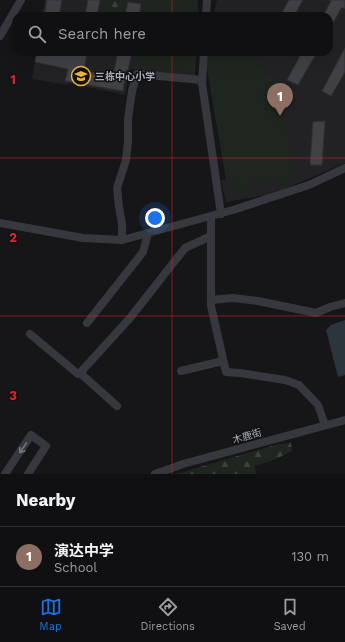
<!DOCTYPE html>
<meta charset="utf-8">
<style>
:root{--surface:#101012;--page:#1e1e20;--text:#f1f3f6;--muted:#9c9d9f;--line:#303032;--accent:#1a73e8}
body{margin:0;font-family:"Work Sans","Noto Sans SC",sans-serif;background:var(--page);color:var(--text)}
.you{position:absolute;left:155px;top:218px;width:14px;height:14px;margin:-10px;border:3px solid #fff;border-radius:50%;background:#1a73e8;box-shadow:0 0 0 6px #1a73e833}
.badge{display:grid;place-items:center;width:26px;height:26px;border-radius:50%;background:var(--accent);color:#fff;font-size:13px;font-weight:700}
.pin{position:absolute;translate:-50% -33px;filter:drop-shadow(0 1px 2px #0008)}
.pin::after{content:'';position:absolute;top:21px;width:14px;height:12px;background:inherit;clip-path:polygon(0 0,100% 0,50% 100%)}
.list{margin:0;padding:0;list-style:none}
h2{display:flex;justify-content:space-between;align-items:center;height:52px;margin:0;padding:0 16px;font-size:17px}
h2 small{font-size:13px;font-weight:400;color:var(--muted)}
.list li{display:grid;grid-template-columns:26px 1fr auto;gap:12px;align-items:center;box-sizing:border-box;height:60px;padding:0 16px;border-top:1px solid var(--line)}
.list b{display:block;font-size:15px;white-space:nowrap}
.list p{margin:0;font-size:13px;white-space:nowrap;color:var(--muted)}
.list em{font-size:13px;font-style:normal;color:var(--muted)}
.icon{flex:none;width:22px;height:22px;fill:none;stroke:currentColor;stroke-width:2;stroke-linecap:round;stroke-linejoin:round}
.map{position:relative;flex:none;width:345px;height:474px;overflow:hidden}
.search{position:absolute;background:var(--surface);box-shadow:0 4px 16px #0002;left:12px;right:12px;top:12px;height:44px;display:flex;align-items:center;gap:10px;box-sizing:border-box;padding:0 14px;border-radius:12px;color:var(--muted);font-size:15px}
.sheet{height:112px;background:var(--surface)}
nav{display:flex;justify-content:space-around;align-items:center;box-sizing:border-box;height:56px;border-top:1px solid var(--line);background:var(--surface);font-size:11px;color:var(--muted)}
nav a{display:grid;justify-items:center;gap:2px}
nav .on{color:var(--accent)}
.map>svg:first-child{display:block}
.built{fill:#222225}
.forest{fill:url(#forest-firs)}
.park{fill:#1e261f}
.water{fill:#2c353c}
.building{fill:#404145;stroke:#303034}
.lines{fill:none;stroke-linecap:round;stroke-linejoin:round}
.minor{stroke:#37383d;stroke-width:8}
.oneway{stroke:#757881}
.grid{fill:none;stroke:#d62828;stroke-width:1;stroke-opacity:0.55}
.labels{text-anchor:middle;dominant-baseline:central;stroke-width:3;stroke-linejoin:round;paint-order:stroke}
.poi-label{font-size:10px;font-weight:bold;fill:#a8adb8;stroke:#111113;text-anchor:start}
.street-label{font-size:10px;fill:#a8adb8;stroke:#111113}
.grid-label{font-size:13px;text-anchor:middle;font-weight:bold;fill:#d62828;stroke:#111113;stroke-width:3;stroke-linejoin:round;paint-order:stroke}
</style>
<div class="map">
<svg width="345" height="474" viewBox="0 0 345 474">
<defs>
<pattern id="forest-firs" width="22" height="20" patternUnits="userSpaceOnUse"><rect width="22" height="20" fill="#1e261f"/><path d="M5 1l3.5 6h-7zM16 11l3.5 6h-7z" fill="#3c433d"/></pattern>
</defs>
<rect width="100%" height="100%" fill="#161618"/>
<!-- built -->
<path class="built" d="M45,0H198V16H42Z
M217,0H345V163L273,194L226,202L221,180L226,179L207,68L209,52H329V16H213Z
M36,52H196L195,74L197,78L130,69L125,95L69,83L68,85L32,79Z"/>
<!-- forest -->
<path class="forest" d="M104,0L126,1L123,16H101Z
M291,443L292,451L276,459L255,466L256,474H176L275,445Z"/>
<!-- park -->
<path class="park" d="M146,0H198V16H143Z
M136,52H196L195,74L133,66Z
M208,57C216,57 249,56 254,59C286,76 291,144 292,177L285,182H279L275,176L250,181V189L237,192L234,179H226L207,68Z"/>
<!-- water -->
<path class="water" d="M345,320V375L338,377L326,330L331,325Z"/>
<!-- building -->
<path class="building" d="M47,0H62L59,16H44Z
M88,0H100L97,16H85Z
M289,0H303L294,16H280Z
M329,0H345V9L342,7L329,30V16H323L331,1Z
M128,2L141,4L139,16H125Z
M345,48V72L331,96L322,91Z
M37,52H87L84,71L113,76L118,52H132L128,70H126L123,91L65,81L68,69L35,62Z
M302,52H317L298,85L287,80Z
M325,121L322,165H310L313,122Z"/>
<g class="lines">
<!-- minor -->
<path class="minor" d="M206,16L207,0
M0,36L21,0
M204,52L202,83L221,214
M211,217V306L226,372L240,373L285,380L299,385L318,405L325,425
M0,223L83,238L122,240L233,210L309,185L345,168
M122,240V224L119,207L117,188L126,160L128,141V119L132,91L137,74L202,80
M211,300L233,298L258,301L316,313L330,307L345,303
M87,323L143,252L148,234
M30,334L78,374L80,373L130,318L185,248L211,236
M181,371L223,361
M80,373L117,406
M5,474L31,435L46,446L28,474
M155,474L183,464L345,420"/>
</g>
<!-- one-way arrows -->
<defs><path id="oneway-shaft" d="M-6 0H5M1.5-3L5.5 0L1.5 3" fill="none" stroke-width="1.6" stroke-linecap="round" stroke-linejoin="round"/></defs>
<use class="oneway" href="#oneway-shaft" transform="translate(23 448) rotate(124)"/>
<!-- grid -->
<path class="grid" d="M172,0V16M172,52V474M0,158H345M0,316H345"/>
<!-- icons -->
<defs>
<symbol id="school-ring" viewBox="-11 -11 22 22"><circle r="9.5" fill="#111113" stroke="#f2b134" stroke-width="1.5"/><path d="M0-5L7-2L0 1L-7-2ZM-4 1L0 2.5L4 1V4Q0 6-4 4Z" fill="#f2b134"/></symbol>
</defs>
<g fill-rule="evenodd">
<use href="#school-ring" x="70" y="65" width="22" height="22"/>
</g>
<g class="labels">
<!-- poi labels -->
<g class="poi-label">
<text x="95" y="76">三栋中心小学</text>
</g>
<!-- street labels -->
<g class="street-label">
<text transform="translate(247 436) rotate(-16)">木鹿街</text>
</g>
</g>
<g class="grid-label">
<text x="13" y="84">1</text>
<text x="13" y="242">2</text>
<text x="13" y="400">3</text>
</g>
</svg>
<div class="you"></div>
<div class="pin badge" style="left:280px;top:116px;background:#8d6e63">1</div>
<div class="search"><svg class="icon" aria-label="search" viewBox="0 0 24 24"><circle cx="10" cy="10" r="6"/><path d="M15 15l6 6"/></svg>Search here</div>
</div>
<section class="sheet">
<h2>Nearby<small></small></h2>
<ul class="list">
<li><span class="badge" style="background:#8d6e63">1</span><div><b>演达中学</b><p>School</p></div><em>130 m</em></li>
</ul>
</section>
<nav>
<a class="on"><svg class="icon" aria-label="map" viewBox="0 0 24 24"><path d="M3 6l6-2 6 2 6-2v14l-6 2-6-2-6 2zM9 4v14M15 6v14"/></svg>Map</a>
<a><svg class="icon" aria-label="directions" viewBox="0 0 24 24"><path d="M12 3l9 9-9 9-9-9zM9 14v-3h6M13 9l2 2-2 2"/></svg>Directions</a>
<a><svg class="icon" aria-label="saved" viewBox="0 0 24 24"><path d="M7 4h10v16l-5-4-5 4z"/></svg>Saved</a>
</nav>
